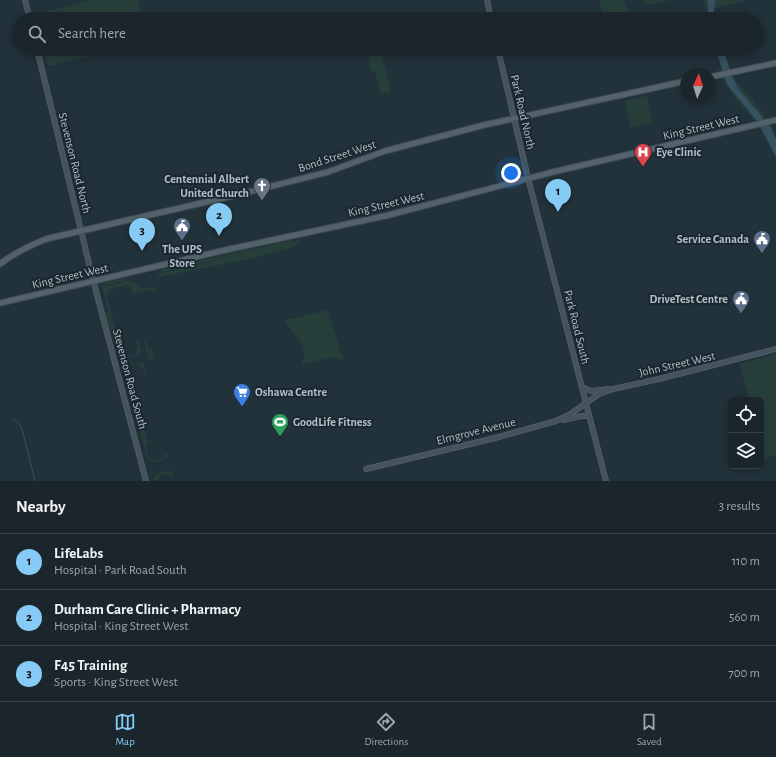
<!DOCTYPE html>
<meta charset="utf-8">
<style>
:root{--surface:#1a262c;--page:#232e34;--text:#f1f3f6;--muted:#9fa5a9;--line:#384348;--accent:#86caf6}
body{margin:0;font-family:"Alegreya Sans",sans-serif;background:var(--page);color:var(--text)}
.controls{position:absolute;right:12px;bottom:12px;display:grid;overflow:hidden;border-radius:6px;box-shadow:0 2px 10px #0003}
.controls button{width:36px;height:36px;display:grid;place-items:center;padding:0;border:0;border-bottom:1px solid var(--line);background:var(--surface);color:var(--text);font:20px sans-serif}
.compass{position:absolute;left:680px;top:68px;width:36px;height:36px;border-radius:50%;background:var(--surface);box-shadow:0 2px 10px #0003;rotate:4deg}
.you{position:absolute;left:511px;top:173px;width:14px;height:14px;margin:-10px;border:3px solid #fff;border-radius:50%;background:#1a73e8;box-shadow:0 0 0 6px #1a73e833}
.badge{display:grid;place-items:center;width:26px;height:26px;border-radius:50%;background:var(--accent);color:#111;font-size:13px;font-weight:700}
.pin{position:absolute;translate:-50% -33px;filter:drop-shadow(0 1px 2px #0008)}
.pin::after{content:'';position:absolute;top:21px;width:14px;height:12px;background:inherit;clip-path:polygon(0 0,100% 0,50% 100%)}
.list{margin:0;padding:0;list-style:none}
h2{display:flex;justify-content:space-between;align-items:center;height:52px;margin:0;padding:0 16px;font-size:17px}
h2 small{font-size:13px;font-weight:400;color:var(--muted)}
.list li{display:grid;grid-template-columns:26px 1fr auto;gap:12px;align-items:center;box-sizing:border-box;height:56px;padding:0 16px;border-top:1px solid var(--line)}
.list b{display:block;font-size:15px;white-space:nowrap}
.list p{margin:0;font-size:13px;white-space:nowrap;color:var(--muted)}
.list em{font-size:13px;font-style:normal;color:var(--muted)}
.icon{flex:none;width:22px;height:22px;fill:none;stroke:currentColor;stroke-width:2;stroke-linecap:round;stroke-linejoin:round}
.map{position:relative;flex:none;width:776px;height:481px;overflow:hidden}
.search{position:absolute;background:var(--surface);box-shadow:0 2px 10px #0003;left:12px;right:12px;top:12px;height:44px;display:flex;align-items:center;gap:10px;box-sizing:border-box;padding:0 14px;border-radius:22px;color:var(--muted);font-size:15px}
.sheet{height:220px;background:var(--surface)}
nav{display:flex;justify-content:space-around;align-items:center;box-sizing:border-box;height:56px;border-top:1px solid var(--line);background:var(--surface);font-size:11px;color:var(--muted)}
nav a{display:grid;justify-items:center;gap:2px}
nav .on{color:var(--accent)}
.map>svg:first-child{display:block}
.green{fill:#273f3b}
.water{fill:#365261}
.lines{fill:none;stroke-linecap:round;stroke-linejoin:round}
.stream{stroke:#365261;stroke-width:1}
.secondary-casing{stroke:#546168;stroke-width:6}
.primary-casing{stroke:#424f57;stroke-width:7}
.secondary{stroke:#44535e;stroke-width:4.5}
.primary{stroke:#54636b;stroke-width:5}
.labels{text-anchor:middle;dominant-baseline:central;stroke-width:4;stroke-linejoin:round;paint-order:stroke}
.street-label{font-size:12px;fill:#b1bec7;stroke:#1b282f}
.poi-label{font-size:12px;font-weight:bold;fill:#b1bec7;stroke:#1b282f;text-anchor:start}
</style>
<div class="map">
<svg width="776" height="481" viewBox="0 0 776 481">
<rect width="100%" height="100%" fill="#22323a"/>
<!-- green -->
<path class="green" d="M91,0H138L143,19H37L35,14Z
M599,0H624L632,19H603Z
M644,0H670L649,5L645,3Z
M704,0H744V1L706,11Z
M44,49H119L48,66Z
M366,49H388L389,52L382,54L391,92L381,94L375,71H371Z
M734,78L766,116L755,120L734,96L725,83Z
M647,96L652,122L631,128L625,100Z
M292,240V242L285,244L162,272L161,270Z
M301,240L297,245L293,247L253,258L159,277L158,274Z
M125,278L131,279L102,286L105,283Z
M131,280L143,288L155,287L158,289L153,292L152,289L132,294V297L130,293H133L131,287L128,288L127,285L109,290V293L106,294L122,353H125L126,357L137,354L136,350L138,349L137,343L134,342L136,341L139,342L141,350L140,354L126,358L120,357L102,287Z
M328,310L343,360L333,357L302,364V361L305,360L301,342L298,343L300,340L283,321Z
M108,311L117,347H115L106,315V312Z
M147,338L149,340L146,341L148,350L152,349L154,359L149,360L144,341Z
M776,354V455L761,459V453L763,452L761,446V400H749L740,364Z
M143,362L147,373L144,375L142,374L145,373L143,367H140L139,363L128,366L129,370H126L130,386H128L124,372L125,368L129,365Z
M128,387H130L138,416H141L148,444L145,445L149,459L152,458L153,461L165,458L164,455L168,454V456C164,462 152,465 147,458Z
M168,471L172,472L173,475L170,476L169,473L159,476V479L153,481C154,473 161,472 168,471Z"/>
<!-- water -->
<path class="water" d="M708,0H715L714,11L715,19H709L708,11Z
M716,49H723L733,79L739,90L771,127L776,139V157L757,121L726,83Z"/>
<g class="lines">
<!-- stream -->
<path class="stream" d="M13,419L18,422L22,429L35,481"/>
<defs>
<path id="secondary" d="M25,0L30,19
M487,0L491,19
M37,49L92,276L146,481
M498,49L527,174L606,481
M582,387L591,391L609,389
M563,420L582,416H589
M366,469L495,438L556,421L569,415L599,394L613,389L659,379L776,349"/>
<path id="primary" d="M710,77L776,63
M0,264C14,253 29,246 46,239L245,193L328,172L385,151L484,125L686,81
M0,303L230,249L385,216L553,172L776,120"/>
</defs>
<!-- secondary casing -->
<use href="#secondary" class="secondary-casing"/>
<!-- primary casing -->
<use href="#primary" class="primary-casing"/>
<!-- secondary -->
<use href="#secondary" class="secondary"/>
<!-- primary -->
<use href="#primary" class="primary"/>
</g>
<!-- icons -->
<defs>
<symbol id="hospital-pin" viewBox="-11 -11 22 30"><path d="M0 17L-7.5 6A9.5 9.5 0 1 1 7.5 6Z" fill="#e0444e" stroke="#1b282f"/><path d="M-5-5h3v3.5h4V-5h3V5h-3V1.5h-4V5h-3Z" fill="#fff"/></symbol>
<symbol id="church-pin" viewBox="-11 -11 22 30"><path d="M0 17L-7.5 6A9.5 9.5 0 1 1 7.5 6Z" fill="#6b7280" stroke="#1b282f"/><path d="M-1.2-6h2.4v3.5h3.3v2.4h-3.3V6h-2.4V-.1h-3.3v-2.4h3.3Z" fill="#fff"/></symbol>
<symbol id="civic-pin" viewBox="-11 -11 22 30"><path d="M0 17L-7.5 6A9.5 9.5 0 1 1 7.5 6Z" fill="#5c6f8a" stroke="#1b282f"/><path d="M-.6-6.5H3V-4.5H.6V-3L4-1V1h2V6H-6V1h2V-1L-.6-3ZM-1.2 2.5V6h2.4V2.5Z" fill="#fff"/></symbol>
<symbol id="supermarket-pin" viewBox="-11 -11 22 30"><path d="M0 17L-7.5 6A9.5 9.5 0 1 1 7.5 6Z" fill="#3f7fe0" stroke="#1b282f"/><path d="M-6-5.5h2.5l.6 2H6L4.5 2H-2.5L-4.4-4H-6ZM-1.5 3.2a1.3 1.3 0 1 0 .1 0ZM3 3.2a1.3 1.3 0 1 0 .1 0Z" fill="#fff"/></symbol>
<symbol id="stadium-pin" viewBox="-11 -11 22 30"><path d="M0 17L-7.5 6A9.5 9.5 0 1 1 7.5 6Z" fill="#2e9e5b" stroke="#1b282f"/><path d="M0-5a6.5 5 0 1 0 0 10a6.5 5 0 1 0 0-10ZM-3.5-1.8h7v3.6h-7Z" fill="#fff"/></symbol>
</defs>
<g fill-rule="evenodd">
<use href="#hospital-pin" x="633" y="142" width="20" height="27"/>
<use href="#church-pin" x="252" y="176" width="20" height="27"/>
<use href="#civic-pin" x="172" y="216" width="20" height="27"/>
<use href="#civic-pin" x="752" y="229" width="20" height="27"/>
<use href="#civic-pin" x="731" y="289" width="20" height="27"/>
<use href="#supermarket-pin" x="232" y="382" width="20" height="27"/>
<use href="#stadium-pin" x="270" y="412" width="20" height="27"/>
</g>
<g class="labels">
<!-- street labels -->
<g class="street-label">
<text transform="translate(523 112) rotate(77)">Park Road North</text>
<text transform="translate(701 127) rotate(-13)">King Street West</text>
<text transform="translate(337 156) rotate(-18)">Bond Street West</text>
<text transform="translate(75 163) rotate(76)">Stevenson Road North</text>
<text transform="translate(386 204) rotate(-13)">King Street West</text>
<text transform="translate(70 276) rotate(-13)">King Street West</text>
<text transform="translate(577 327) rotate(76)">Park Road South</text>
<text transform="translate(677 364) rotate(-13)">John Street West</text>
<text transform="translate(130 379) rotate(75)">Stevenson Road South</text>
<text transform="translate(476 431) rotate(-14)">Elmgrove Avenue</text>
</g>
<!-- poi labels -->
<g class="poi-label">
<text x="656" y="152">Eye Clinic</text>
<text x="249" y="179" text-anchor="end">Centennial Albert<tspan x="249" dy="14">United Church</tspan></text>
<text x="749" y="239" text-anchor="end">Service Canada</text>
<text x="182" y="249" text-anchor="middle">The UPS<tspan x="182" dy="14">Store</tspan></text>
<text x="728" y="299" text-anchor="end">DriveTest Centre</text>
<text x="255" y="392">Oshawa Centre</text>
<text x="293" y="422">GoodLife Fitness</text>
</g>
</g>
</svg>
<div class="controls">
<button><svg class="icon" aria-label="locate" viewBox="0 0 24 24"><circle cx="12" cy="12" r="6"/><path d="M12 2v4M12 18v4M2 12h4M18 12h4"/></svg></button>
<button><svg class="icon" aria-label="layers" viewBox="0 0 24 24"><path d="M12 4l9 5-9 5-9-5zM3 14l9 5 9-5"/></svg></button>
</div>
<svg class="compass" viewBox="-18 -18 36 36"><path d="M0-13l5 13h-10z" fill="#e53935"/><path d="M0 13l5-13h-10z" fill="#9fa5a9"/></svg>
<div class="you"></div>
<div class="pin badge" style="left:558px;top:212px">1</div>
<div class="pin badge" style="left:219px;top:236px">2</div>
<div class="pin badge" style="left:142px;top:251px">3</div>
<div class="search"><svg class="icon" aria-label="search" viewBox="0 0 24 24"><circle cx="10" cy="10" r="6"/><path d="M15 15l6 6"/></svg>Search here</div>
</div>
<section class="sheet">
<h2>Nearby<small>3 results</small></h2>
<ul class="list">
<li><span class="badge">1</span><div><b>LifeLabs</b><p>Hospital · Park Road South</p></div><em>110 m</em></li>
<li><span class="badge">2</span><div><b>Durham Care Clinic + Pharmacy</b><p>Hospital · King Street West</p></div><em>560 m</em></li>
<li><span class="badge">3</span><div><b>F45 Training</b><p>Sports · King Street West</p></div><em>700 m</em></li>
</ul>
</section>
<nav>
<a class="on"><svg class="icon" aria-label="map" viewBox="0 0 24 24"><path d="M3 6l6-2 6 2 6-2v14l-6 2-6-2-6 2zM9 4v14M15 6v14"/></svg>Map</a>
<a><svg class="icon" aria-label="directions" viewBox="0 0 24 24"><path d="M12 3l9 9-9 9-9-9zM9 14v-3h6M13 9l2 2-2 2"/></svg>Directions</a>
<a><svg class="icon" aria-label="saved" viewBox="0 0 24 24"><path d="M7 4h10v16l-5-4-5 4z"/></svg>Saved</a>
</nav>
